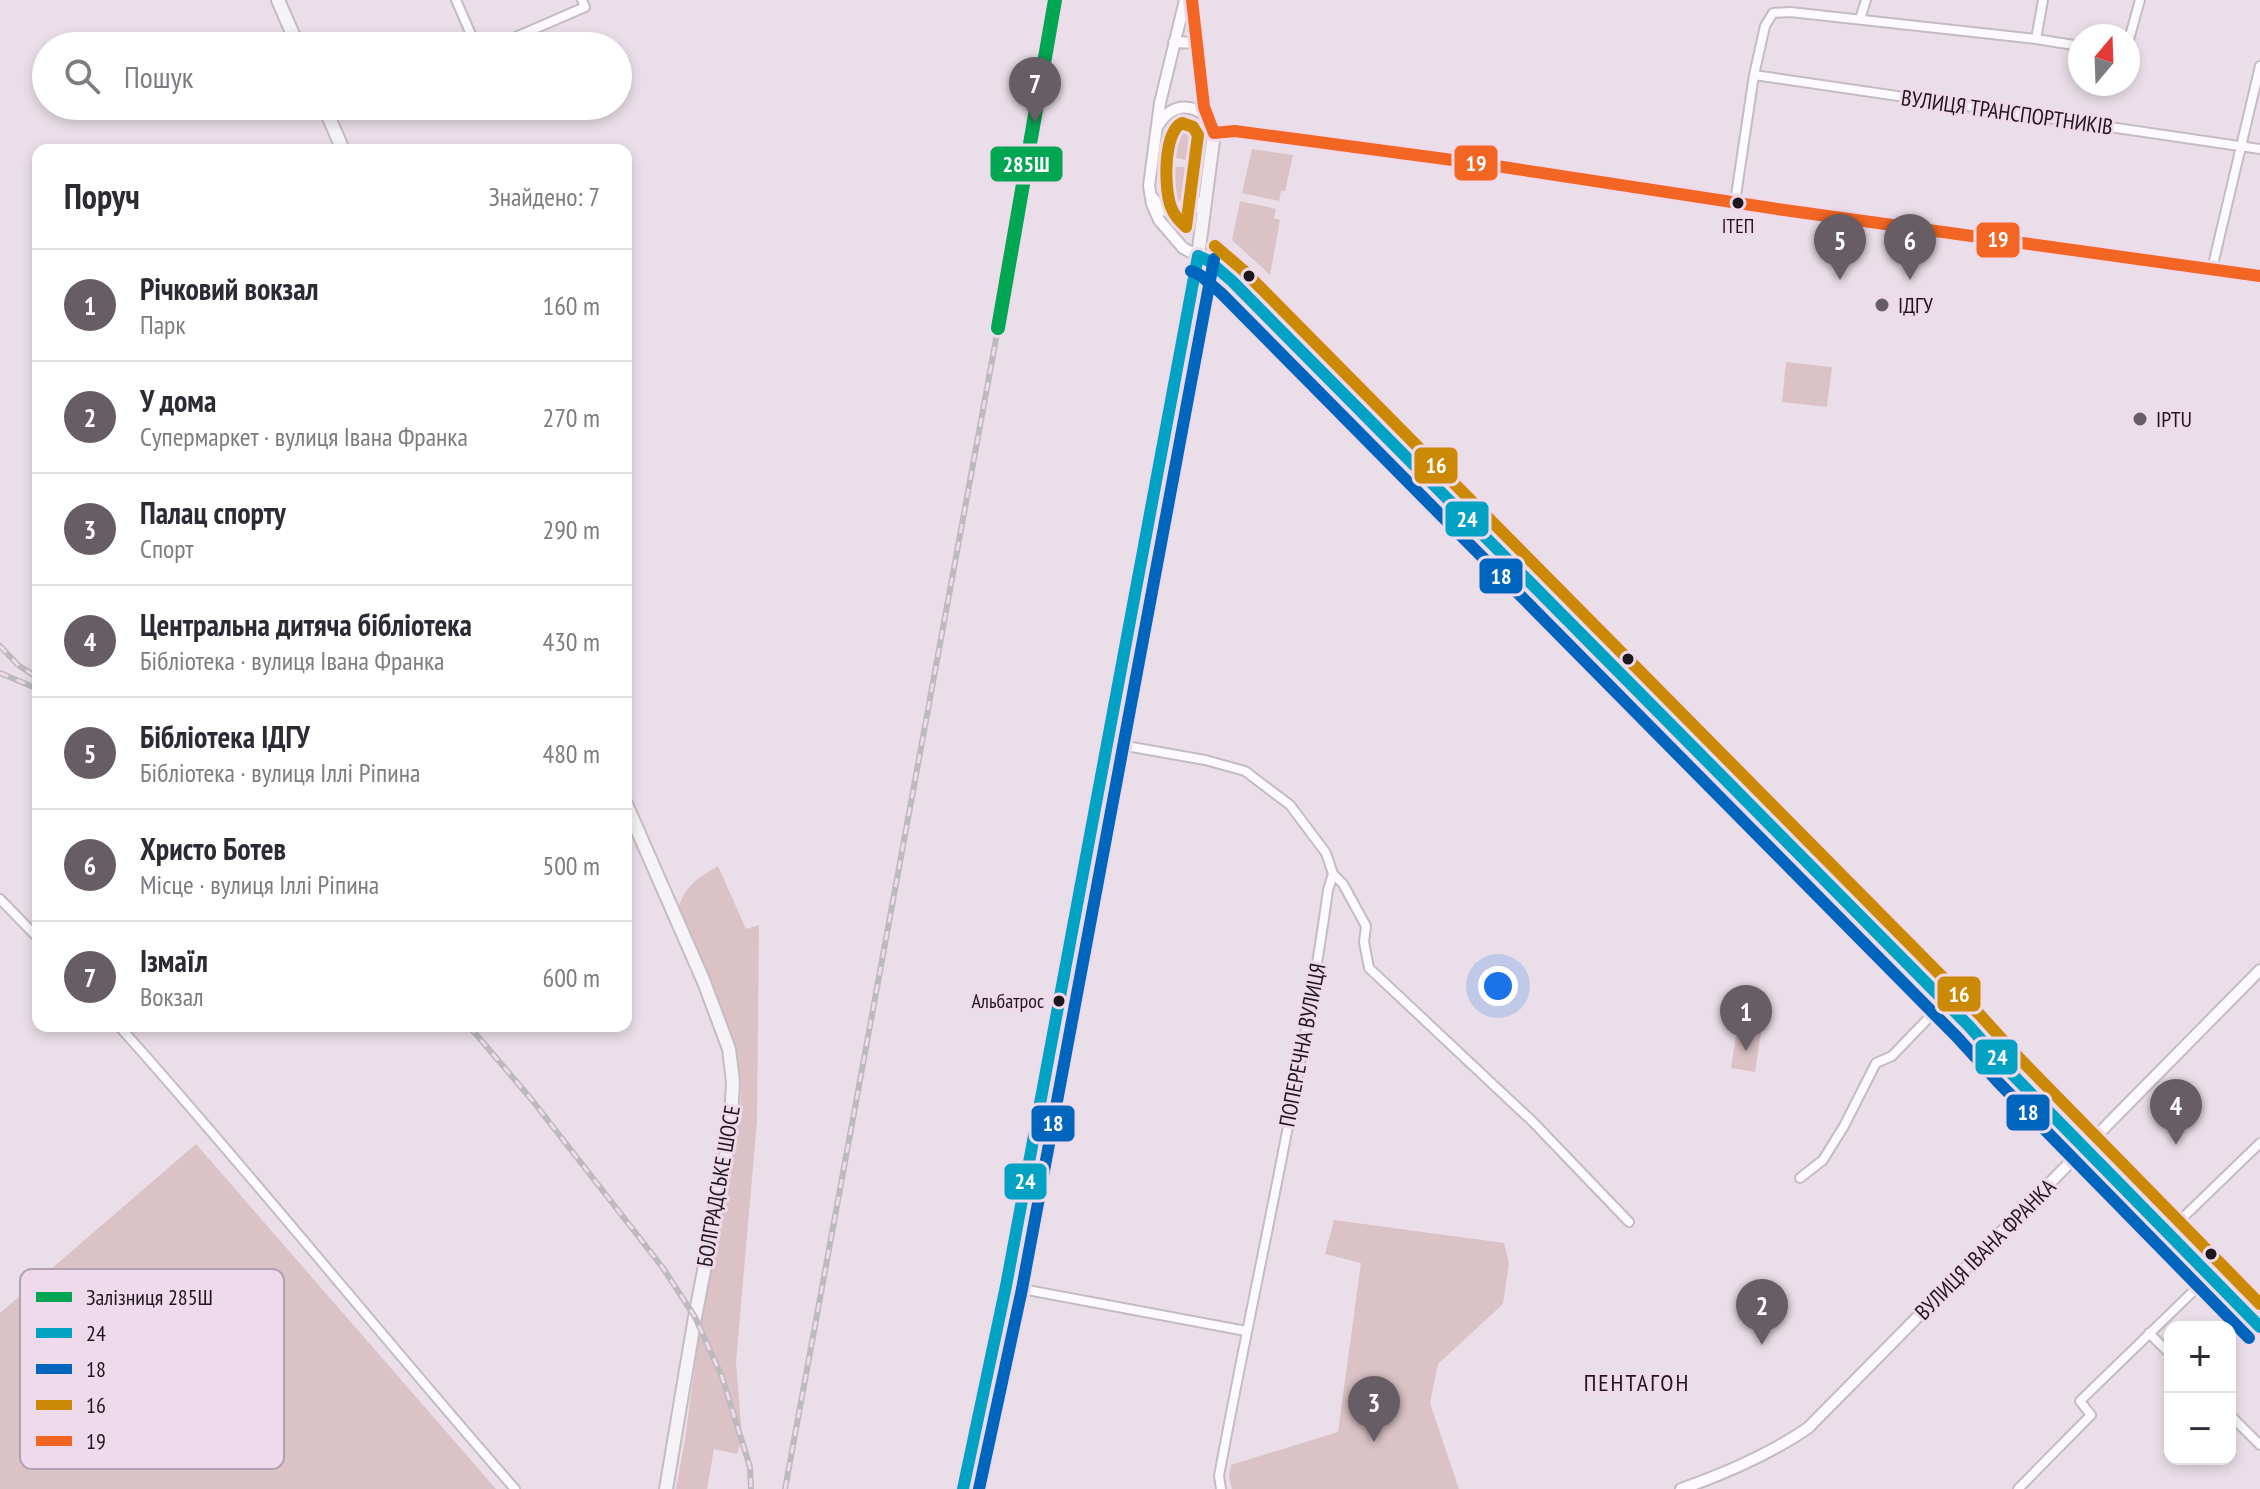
<!DOCTYPE html>
<html lang="uk">
<meta charset="utf-8">
<style>
:root{--surface:#fff;--page:#f2f2f3;--text:#2b2b33;--muted:#7c7c81;--line:#e1e1e2;--accent:#665d65}
body{margin:0;font-family:"PT Sans Narrow",sans-serif;background:var(--page);color:var(--text)}
.controls{position:absolute;right:24px;bottom:24px;display:grid;overflow:hidden;border-radius:16px;box-shadow:0 4px 12px #0003}
.controls button{width:72px;height:72px;display:grid;place-items:center;padding:0;border:0;border-bottom:2px solid var(--line);background:var(--surface);color:var(--text);font:40px sans-serif}
.compass{position:absolute;left:2068px;top:24px;width:72px;height:72px;border-radius:50%;background:var(--surface);box-shadow:0 4px 12px #0003;rotate:19deg}
.you{position:absolute;left:1498px;top:986px;width:28px;height:28px;margin:-20px;border:6px solid #fff;border-radius:50%;background:#1a73e8;box-shadow:0 0 0 12px #1a73e833}
.badge{display:grid;place-items:center;width:52px;height:52px;border-radius:50%;background:var(--accent);color:#fff;font-size:26px;font-weight:700}
.pin{position:absolute;translate:-50% -66px;filter:drop-shadow(0 2px 4px #0008)}
.pin::after{content:'';position:absolute;top:42px;width:28px;height:24px;background:inherit;clip-path:polygon(0 0,100% 0,50% 100%)}
.list{margin:0;padding:0;list-style:none}
h2{display:flex;justify-content:space-between;align-items:center;height:104px;margin:0;padding:0 32px;font-size:34px}
h2 small{font-size:26px;font-weight:400;color:var(--muted)}
.list li{display:grid;grid-template-columns:52px 1fr auto;gap:24px;align-items:center;box-sizing:border-box;height:112px;padding:0 32px;border-top:2px solid var(--line)}
.list b{display:block;font-size:30px;white-space:nowrap}
.list p{margin:0;font-size:26px;white-space:nowrap;color:var(--muted)}
.list em{font-size:26px;font-style:normal;color:var(--muted)}
.icon{flex:none;width:44px;height:44px;fill:none;stroke:currentColor;stroke-width:2;stroke-linecap:round;stroke-linejoin:round}
.map{position:relative;flex:none;width:2260px;height:1489px;overflow:hidden}
.search{position:absolute;background:var(--surface);box-shadow:0 4px 12px #0003;left:32px;top:32px;width:600px;height:88px;display:flex;align-items:center;gap:20px;box-sizing:border-box;padding:0 28px;border-radius:44px;color:var(--muted);font-size:30px}
.panel{position:absolute;background:var(--surface);box-shadow:0 4px 12px #0003;left:32px;top:144px;width:600px;height:888px;border-radius:16px}
.map>svg:first-child{display:block}
.green{fill:#dac2c6}
.lines{fill:none;stroke-linecap:round;stroke-linejoin:round}
.stream{stroke:#a7a6c5;stroke-width:3}
.minor-casing{stroke:#c4bcc2;stroke-width:12}
.tertiary-casing{stroke:#c4bcc2;stroke-width:14}
.secondary-casing{stroke:#c4bcc2;stroke-width:16}
.primary-casing{stroke:#b6adba;stroke-width:18}
.minor{stroke:#fcfafc;stroke-width:8}
.tertiary{stroke:#fcfafc;stroke-width:10}
.secondary{stroke:#f6f3f7;stroke-width:12}
.primary{stroke:#f1edf3;stroke-width:14}
.rail-casing{stroke:#bdbabd;stroke-width:6}
.rail{stroke:#efdaec;stroke-width:3;stroke-dasharray:9;stroke-linecap:butt}
.bus-1-casing{stroke:#efdaec;stroke-width:18}
.bus-2-casing{stroke:#efdaec;stroke-width:18}
.bus-3-casing{stroke:#efdaec;stroke-width:18}
.bus-4-casing{stroke:#efdaec;stroke-width:18}
.bus-1{stroke:#02a2c5;stroke-width:12}
.bus-2{stroke:#0065bd;stroke-width:12}
.bus-3{stroke:#cc8906;stroke-width:12}
.bus-4{stroke:#f26522;stroke-width:12}
.rail-1-casing{stroke:#efdaec;stroke-width:20}
.rail-1{stroke:#00a651;stroke-width:14}
.bus-dot{fill:#1f171e;stroke:#efdaec;stroke-width:3}
.poi-dot{fill:#665d65;stroke:#efdaec;stroke-width:3}
.labels{text-anchor:middle;dominant-baseline:central;stroke-width:6;stroke-linejoin:round;paint-order:stroke}
.bus-label{font-size:20px;fill:#1f171e;stroke:#efdaec}
.street-label{font-size:22px;fill:#1f171e;stroke:#efdaec}
.poi-label{font-size:22px;fill:#1f171e;stroke:#efdaec;text-anchor:start}
.neighbourhood-label{font-size:24px;letter-spacing:2px;fill:#1f171e;stroke:#efdaec}
.key{fill:#efdaec;stroke:#b1a0ae;stroke-width:2}
.key-label{font-size:22px;fill:#1f171e}
.line-badge{stroke:#efdaec;stroke-width:3}
.badge-label{font-size:22px;text-anchor:middle;font-weight:bold;fill:#fff}
</style>
<div class="map">
<svg width="2260" height="1489" viewBox="0 0 2260 1489">
<rect width="100%" height="100%" fill="#eadfe8"/>
<!-- green -->
<path class="green" d="M1182,122C1203,127 1197,145 1195,162L1164,155C1166,140 1165,126 1182,122Z
M1252,149L1293,155L1285,191H1281L1279,201L1242,193Z
M1163,166L1195,168C1194,176 1194,187 1190,194C1182,207 1162,200 1161,186C1160,180 1162,172 1163,166Z
M1240,201L1276,209L1274,218L1280,220L1270,275L1232,240Z
M1786,362L1832,367L1827,407L1782,402Z
M718,866L746,929L759,925L757,1121L736,1362L742,1436L737,1454L714,1449L707,1489H676L685,1439L700,1328L740,1118L741,1083L735,1048L678,910C684,886 698,878 718,866Z
M1737,1030L1761,1033L1755,1072L1731,1068Z
M196,1144L496,1489H0V1313Z
M1334,1220L1504,1243L1509,1262L1503,1304L1438,1364L1430,1403L1459,1489H1232L1229,1477L1231,1465L1338,1432L1361,1263L1325,1254Z"/>
<g class="lines">
<!-- stream -->
<path class="stream" d="M973,1489L975,1480"/>
<defs>
<path id="minor" d="M456,0L476,46
M1860,19L1866,0
M2036,39L2043,0
M2128,43L2140,0
M495,46L585,7L582,0
M1754,75L2260,149
M1735,202L1754,75L1765,26L1773,13L1790,12L2036,39L2080,46
M2212,269L2260,66
M1109,743L1205,760L1245,771L1290,805L1326,853L1333,874L1328,890C1301,1086 1255,1281 1219,1476L1221,1489
M1333,874L1343,884L1366,926L1364,942L1369,968L1533,1122L1629,1222
M0,899L38,938
M119,1026C254,1177 381,1336 515,1489
M1800,1178L1823,1160L1844,1126L1876,1063L1892,1056L1944,1002
M2167,1233L2260,1143
M1006,1286L1246,1331
M2149,1333L2170,1354
M2230,1415L2260,1445
M2018,1489L2091,1415L2080,1401L2209,1276"/>
<path id="tertiary" d="M1185,0L1160,103L1149,186L1152,204L1159,220L1183,248L1198,256
M1174,42L1197,43
M1159,124C1171,105 1190,102 1207,117
M1153,198C1166,220 1191,218 1205,198
M1681,1489C1724,1474 1770,1454 1808,1428L2260,970"/>
<path id="secondary" d="M278,0L298,46
M324,106L343,150
M1214,133L1235,131L1490,165L1784,210L2260,276
M626,804L704,982L729,1049L733,1082L730,1136L695,1317L666,1489
M963,1489L1006,1286L1198,256L1214,133L1204,107L1192,0"/>
<path id="primary" d="M1198,256L1209,261L1232,281L1969,1026L2009,1071L2260,1327"/>
</defs>
<!-- minor casing -->
<use href="#minor" class="minor-casing"/>
<!-- tertiary casing -->
<use href="#tertiary" class="tertiary-casing"/>
<!-- secondary casing -->
<use href="#secondary" class="secondary-casing"/>
<!-- primary casing -->
<use href="#primary" class="primary-casing"/>
<!-- minor -->
<use href="#minor" class="minor"/>
<!-- tertiary -->
<use href="#tertiary" class="tertiary"/>
<!-- secondary -->
<use href="#secondary" class="secondary"/>
<!-- primary -->
<use href="#primary" class="primary"/>
<defs>
<path id="rail" d="M0,646L18,665L38,678
M0,673L38,689
M454,1026L456,1028
M469,1026L532,1100L663,1268L695,1317L722,1377L750,1467L751,1489
M785,1489L998,328"/>
</defs>
<!-- rail casing -->
<use href="#rail" class="rail-casing"/>
<!-- rail -->
<use href="#rail" class="rail"/>
<defs>
<path id="bus-1" d="M1198,256L1209,261L1232,281L1969,1026L2009,1071L2260,1327
M963,1489L1006,1286L1198,256"/>
<path id="bus-2" d="M1191,271L1200,275L1221,293L1957,1037L1998,1082L2249,1338
M979,1489L1022,1289L1214,259"/>
<path id="bus-3" d="M1182,123L1193,127L1198,135L1186,227C1179,221 1174,215 1171,207C1164,189 1163,132 1182,123Z
M1215,246L1243,270L1980,1015L2021,1060L2260,1304"/>
<path id="bus-4" d="M1192,0L1204,107L1214,133
M1214,133L1235,131L1490,165L1784,210L2260,276"/>
</defs>
<!-- bus-1 casing -->
<use href="#bus-1" class="bus-1-casing"/>
<!-- bus-2 casing -->
<use href="#bus-2" class="bus-2-casing"/>
<!-- bus-3 casing -->
<use href="#bus-3" class="bus-3-casing"/>
<!-- bus-4 casing -->
<use href="#bus-4" class="bus-4-casing"/>
<!-- bus-1 -->
<use href="#bus-1" class="bus-1"/>
<!-- bus-2 -->
<use href="#bus-2" class="bus-2"/>
<!-- bus-3 -->
<use href="#bus-3" class="bus-3"/>
<!-- bus-4 -->
<use href="#bus-4" class="bus-4"/>
<defs>
<path id="rail-1" d="M998,328L1055,0"/>
</defs>
<!-- rail-1 casing -->
<use href="#rail-1" class="rail-1-casing"/>
<!-- rail-1 -->
<use href="#rail-1" class="rail-1"/>
</g>
<!-- markers -->
<g class="bus-dot">
<circle cx="1738" cy="203" r="7"/>
<circle cx="1249" cy="276" r="7"/>
<circle cx="1628" cy="659" r="7"/>
<circle cx="1059" cy="1001" r="7"/>
<circle cx="2211" cy="1254" r="7"/>
</g>
<g class="poi-dot">
<circle cx="1882" cy="305" r="8"/>
<circle cx="2140" cy="419" r="8"/>
</g>
<g class="labels">
<!-- bus labels -->
<g class="bus-label">
<text x="1738" y="226">ІТЕП</text>
<text x="1044" y="1001" text-anchor="end">Альбатрос</text>
</g>
<!-- street labels -->
<g class="street-label">
<text transform="translate(2007 112) rotate(8)">ВУЛИЦЯ ТРАНСПОРТНИКІВ</text>
<text transform="translate(1302 1045) rotate(-79)">ПОПЕРЕЧНА ВУЛИЦЯ</text>
<text transform="translate(718 1186) rotate(-80)">БОЛГРАДСЬКЕ ШОСЕ</text>
<text transform="translate(1985 1249) rotate(-45)">ВУЛИЦЯ ІВАНА ФРАНКА</text>
</g>
<!-- poi labels -->
<g class="poi-label">
<text x="1898" y="305">ІДГУ</text>
<text x="2156" y="419">IPTU</text>
</g>
<!-- neighbourhood labels -->
<g class="neighbourhood-label">
<text x="1637" y="1382">ПЕНТАГОН</text>
</g>
</g>
<!-- legend -->
<rect x="20" y="1269" width="264" height="200" rx="12" class="key"/>
<rect x="36" y="1292" width="36" height="10" fill="#00a651"/>
<rect x="36" y="1328" width="36" height="10" fill="#02a2c5"/>
<rect x="36" y="1364" width="36" height="10" fill="#0065bd"/>
<rect x="36" y="1400" width="36" height="10" fill="#cc8906"/>
<rect x="36" y="1436" width="36" height="10" fill="#f26522"/>
<g class="key-label">
<text x="86" y="1305">Залізниця 285Ш</text>
<text x="86" y="1341">24</text>
<text x="86" y="1377">18</text>
<text x="86" y="1413">16</text>
<text x="86" y="1449">19</text>
</g>
<g class="line-badge">
<rect x="1453" y="144" width="46" height="38" rx="8" fill="#f26522"/>
<rect x="989" y="145" width="75" height="38" rx="8" fill="#00a651"/>
<rect x="1975" y="221" width="46" height="38" rx="8" fill="#f26522"/>
<rect x="1413" y="446" width="46" height="39" rx="8" fill="#cc8906"/>
<rect x="1444" y="500" width="46" height="38" rx="8" fill="#02a2c5"/>
<rect x="1478" y="557" width="46" height="38" rx="8" fill="#0065bd"/>
<rect x="1936" y="975" width="46" height="38" rx="8" fill="#cc8906"/>
<rect x="1974" y="1038" width="45" height="38" rx="8" fill="#02a2c5"/>
<rect x="2005" y="1093" width="46" height="39" rx="8" fill="#0065bd"/>
<rect x="1030" y="1104" width="46" height="39" rx="8" fill="#0065bd"/>
<rect x="1003" y="1162" width="45" height="39" rx="8" fill="#02a2c5"/>
</g>
<g class="badge-label">
<text x="1476" y="171">19</text>
<text x="1026" y="172">285Ш</text>
<text x="1998" y="247">19</text>
<text x="1436" y="473">16</text>
<text x="1467" y="527">24</text>
<text x="1501" y="584">18</text>
<text x="1959" y="1002">16</text>
<text x="1997" y="1065">24</text>
<text x="2028" y="1120">18</text>
<text x="1053" y="1131">18</text>
<text x="1025" y="1189">24</text>
</g>
</svg>
<div class="controls">
<button>+</button>
<button>−</button>
</div>
<svg class="compass" viewBox="-18 -18 36 36"><path d="M0-13l5 13h-10z" fill="#e53935"/><path d="M0 13l5-13h-10z" fill="#7c7c81"/></svg>
<div class="you"></div>
<div class="pin badge" style="left:1746px;top:1051px">1</div>
<div class="pin badge" style="left:1762px;top:1345px">2</div>
<div class="pin badge" style="left:1374px;top:1442px">3</div>
<div class="pin badge" style="left:2176px;top:1145px">4</div>
<div class="pin badge" style="left:1840px;top:280px">5</div>
<div class="pin badge" style="left:1910px;top:280px">6</div>
<div class="pin badge" style="left:1035px;top:123px">7</div>
<div class="search"><svg class="icon" aria-label="search" viewBox="0 0 24 24"><circle cx="10" cy="10" r="6"/><path d="M15 15l6 6"/></svg>Пошук</div>
<section class="panel">
<h2>Поруч<small>Знайдено: 7</small></h2>
<ul class="list">
<li><span class="badge">1</span><div><b>Річковий вокзал</b><p>Парк</p></div><em>160 m</em></li>
<li><span class="badge">2</span><div><b>У дома</b><p>Супермаркет · вулиця Івана Франка</p></div><em>270 m</em></li>
<li><span class="badge">3</span><div><b>Палац спорту</b><p>Спорт</p></div><em>290 m</em></li>
<li><span class="badge">4</span><div><b>Центральна дитяча бібліотека</b><p>Бібліотека · вулиця Івана Франка</p></div><em>430 m</em></li>
<li><span class="badge">5</span><div><b>Бібліотека ІДГУ</b><p>Бібліотека · вулиця Іллі Ріпина</p></div><em>480 m</em></li>
<li><span class="badge">6</span><div><b>Христо Ботев</b><p>Місце · вулиця Іллі Ріпина</p></div><em>500 m</em></li>
<li><span class="badge">7</span><div><b>Ізмаїл</b><p>Вокзал</p></div><em>600 m</em></li>
</ul>
</section>
</div>
